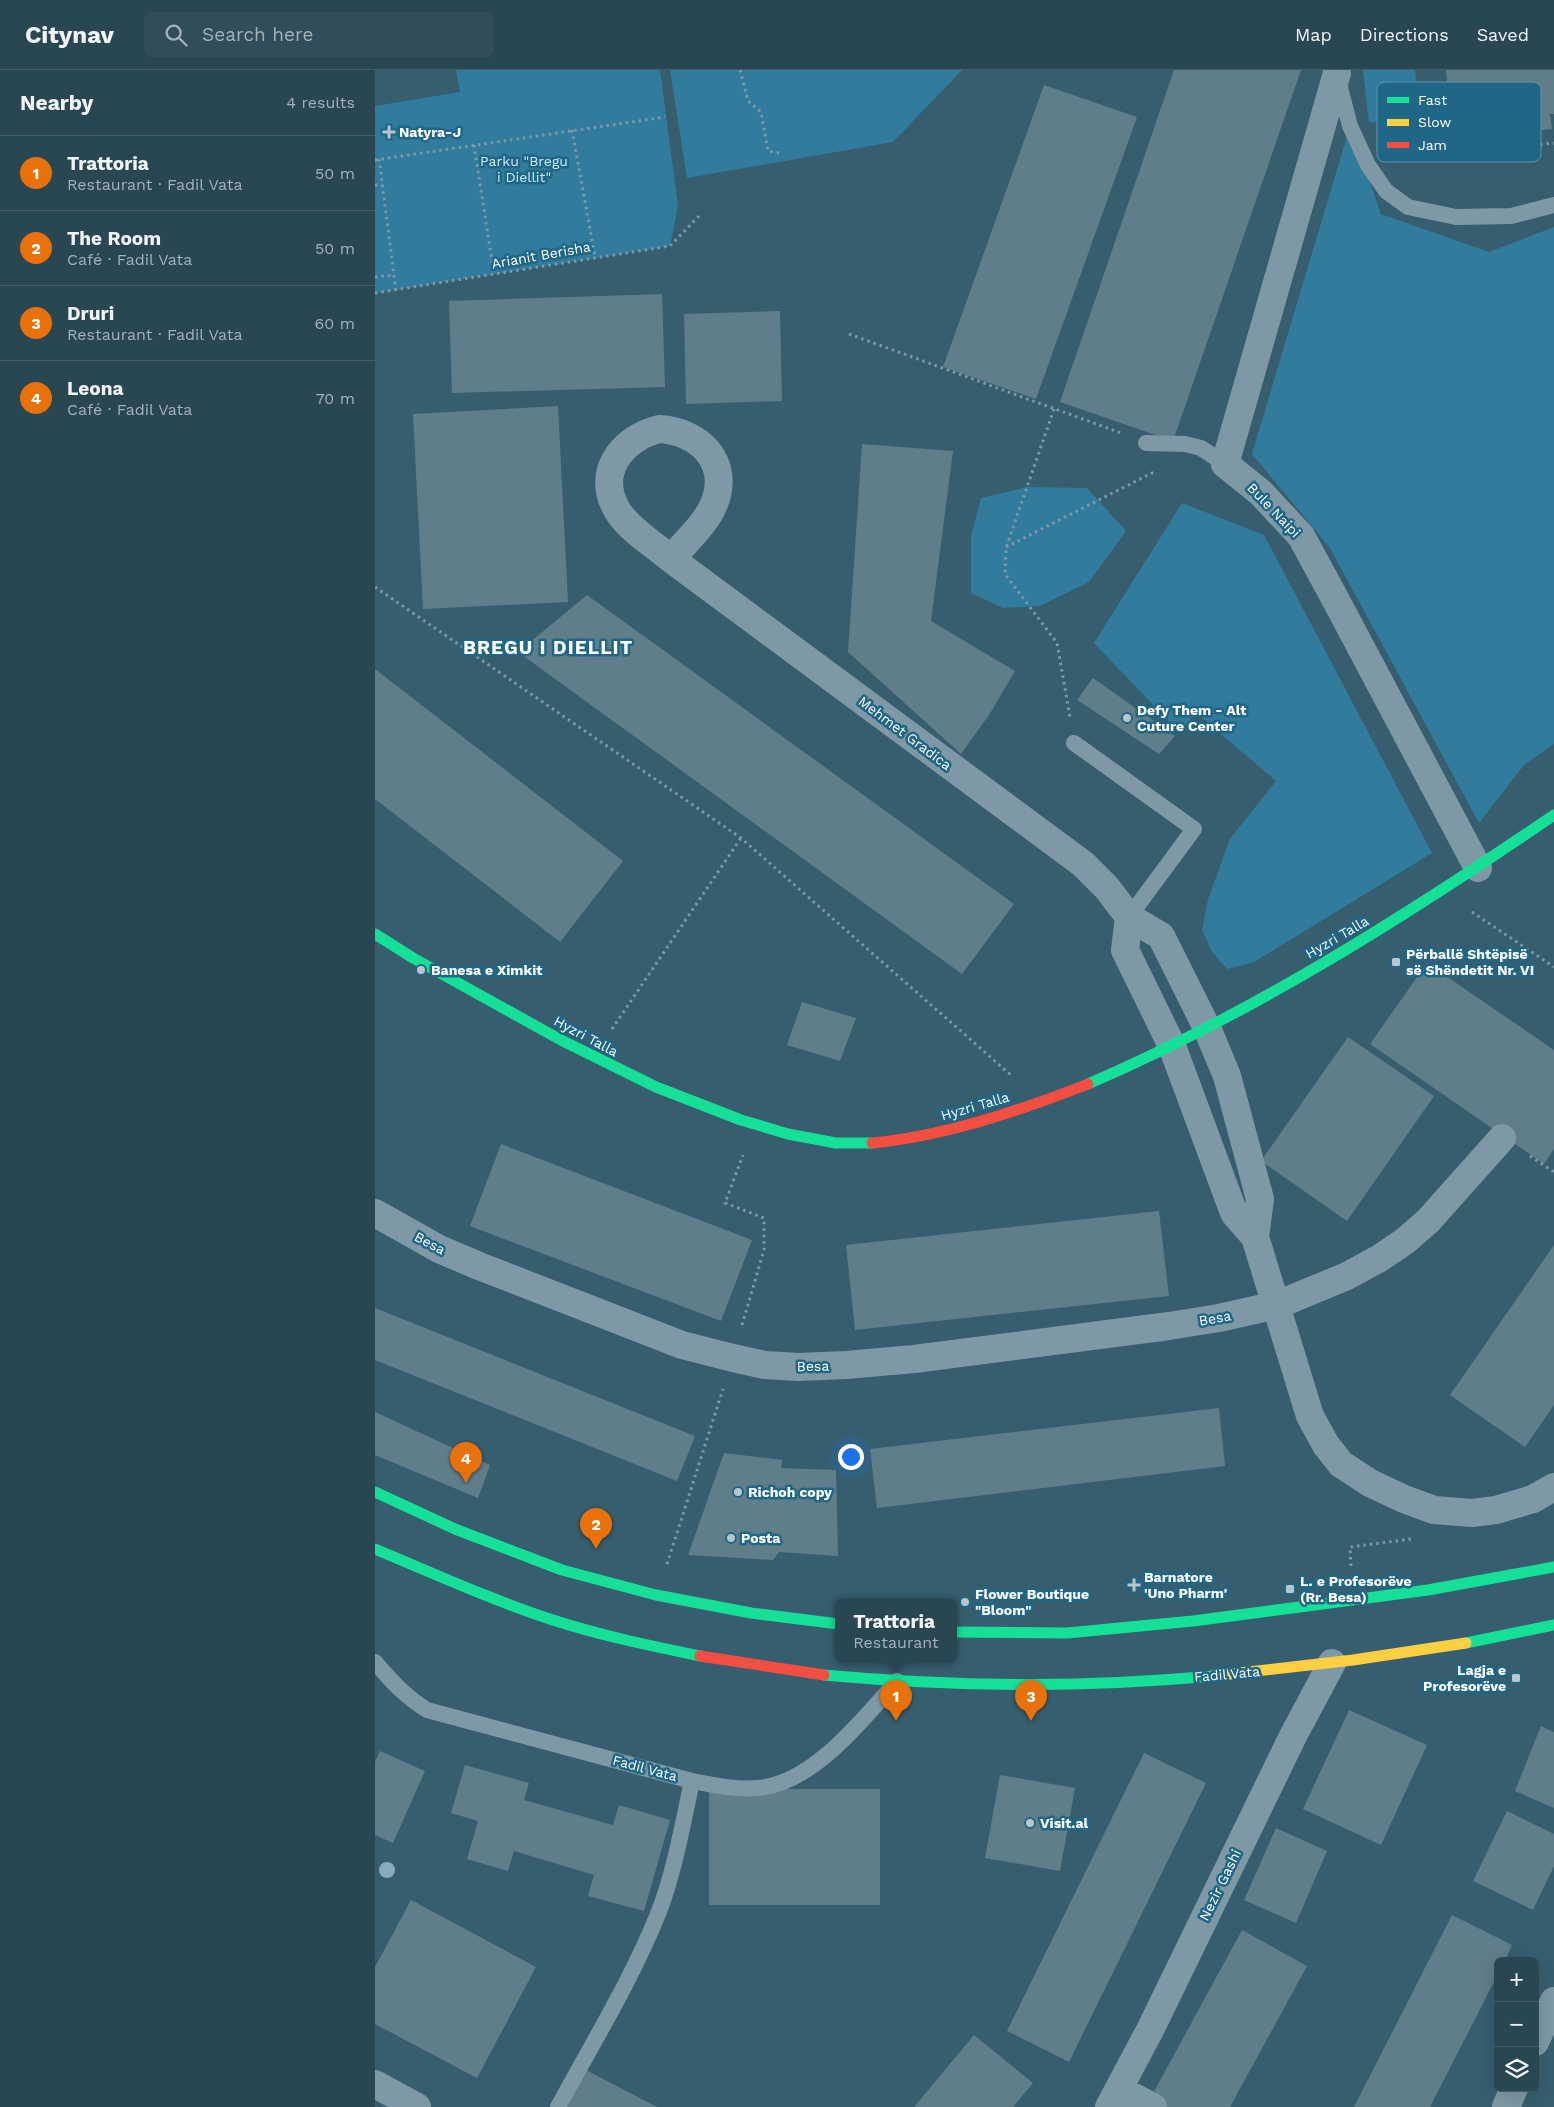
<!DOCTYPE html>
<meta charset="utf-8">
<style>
:root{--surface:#294653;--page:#314d5a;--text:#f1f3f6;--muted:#a5b1b8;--line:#455e6a;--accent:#d6ab8b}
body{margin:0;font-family:"Work Sans",sans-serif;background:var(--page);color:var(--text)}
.controls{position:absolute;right:15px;bottom:15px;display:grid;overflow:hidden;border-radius:8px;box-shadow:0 5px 20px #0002}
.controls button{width:45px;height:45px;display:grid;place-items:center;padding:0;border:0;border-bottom:1px solid var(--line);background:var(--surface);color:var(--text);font:25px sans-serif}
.you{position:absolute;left:475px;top:1386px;width:18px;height:18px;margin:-12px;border:4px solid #fff;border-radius:50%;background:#1a73e8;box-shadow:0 0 0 8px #1a73e833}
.badge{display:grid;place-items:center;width:32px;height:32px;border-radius:50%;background:var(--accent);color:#fff;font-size:16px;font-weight:700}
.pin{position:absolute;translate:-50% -41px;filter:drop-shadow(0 1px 2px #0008)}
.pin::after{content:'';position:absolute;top:26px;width:18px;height:15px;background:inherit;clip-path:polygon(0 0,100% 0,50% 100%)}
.popup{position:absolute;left:460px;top:1528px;width:122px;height:65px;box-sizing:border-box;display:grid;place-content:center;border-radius:8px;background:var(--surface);filter:drop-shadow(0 1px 4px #0005);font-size:16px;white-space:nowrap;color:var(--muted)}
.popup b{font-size:19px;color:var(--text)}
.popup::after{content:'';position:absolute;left:50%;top:100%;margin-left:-10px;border:10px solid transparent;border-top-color:var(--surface)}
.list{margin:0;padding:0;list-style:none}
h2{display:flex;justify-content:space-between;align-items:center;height:65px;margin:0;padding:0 20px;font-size:21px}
h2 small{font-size:16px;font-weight:400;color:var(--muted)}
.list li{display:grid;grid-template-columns:32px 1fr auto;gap:15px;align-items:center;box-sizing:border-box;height:75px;padding:0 20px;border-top:1px solid var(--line)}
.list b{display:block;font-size:19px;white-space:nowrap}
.list p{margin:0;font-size:16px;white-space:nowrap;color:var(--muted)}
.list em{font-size:16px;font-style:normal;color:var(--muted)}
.icon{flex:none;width:28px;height:28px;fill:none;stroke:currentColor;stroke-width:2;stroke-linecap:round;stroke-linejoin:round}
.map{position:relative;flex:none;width:1179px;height:2037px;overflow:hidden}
header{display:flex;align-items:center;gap:30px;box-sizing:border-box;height:70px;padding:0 25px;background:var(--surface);border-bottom:1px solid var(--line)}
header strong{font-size:24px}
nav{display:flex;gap:28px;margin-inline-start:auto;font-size:18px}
.search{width:350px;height:45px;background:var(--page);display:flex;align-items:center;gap:12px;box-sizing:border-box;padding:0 18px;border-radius:8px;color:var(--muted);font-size:19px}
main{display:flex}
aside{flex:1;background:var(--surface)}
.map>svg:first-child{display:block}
.green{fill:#317b9c}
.building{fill:#607d8a}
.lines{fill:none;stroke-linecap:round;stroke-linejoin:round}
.path{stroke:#7e99a5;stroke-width:3;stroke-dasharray:2.5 4;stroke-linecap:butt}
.lane{stroke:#7e99a5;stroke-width:16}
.street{stroke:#7e99a5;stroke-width:28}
.fast{stroke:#16e098;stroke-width:11}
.slow{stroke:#ffcf43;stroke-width:11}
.jam{stroke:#f24e42;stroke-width:11}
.tree{fill:#8aacba}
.poi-dot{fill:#b9c7cd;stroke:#1f6687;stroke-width:2}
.labels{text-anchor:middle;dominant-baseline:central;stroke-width:5;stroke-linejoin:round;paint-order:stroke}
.poi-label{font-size:14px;font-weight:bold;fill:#fff;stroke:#1f6687;text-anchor:start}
.park-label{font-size:14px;fill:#ceebf8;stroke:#1f6687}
.street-label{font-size:14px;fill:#fff;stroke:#1f6687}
.district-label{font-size:19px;font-weight:bold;letter-spacing:1px;fill:#fff;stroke:#1f6687}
.key{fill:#1f6687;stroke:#6294ab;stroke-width:1}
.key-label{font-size:14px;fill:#fff}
</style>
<header>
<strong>Citynav</strong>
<div class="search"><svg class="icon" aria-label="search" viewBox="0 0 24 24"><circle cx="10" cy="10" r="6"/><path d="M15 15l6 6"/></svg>Search here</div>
<nav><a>Map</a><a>Directions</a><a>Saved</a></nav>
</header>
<main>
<aside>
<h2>Nearby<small>4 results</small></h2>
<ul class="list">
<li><span class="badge" style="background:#e8710a">1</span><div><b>Trattoria</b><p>Restaurant · Fadil Vata</p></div><em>50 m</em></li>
<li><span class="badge" style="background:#e8710a">2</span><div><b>The Room</b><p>Café · Fadil Vata</p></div><em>50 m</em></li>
<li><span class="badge" style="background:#e8710a">3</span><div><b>Druri</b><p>Restaurant · Fadil Vata</p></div><em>60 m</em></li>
<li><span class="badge" style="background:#e8710a">4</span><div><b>Leona</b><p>Café · Fadil Vata</p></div><em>70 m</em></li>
</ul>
</aside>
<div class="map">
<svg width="1179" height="2037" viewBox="0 0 1179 2037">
<rect width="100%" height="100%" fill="#375e6f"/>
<!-- green -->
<path class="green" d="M81,0H285L303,136L295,176L0,223V36L85,22Z
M295,0H587L518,72L312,108Z
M988,0H1040L1046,53L994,52Z
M975,56L1006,144L1114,182L1179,157V674L1149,695L1104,753L955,478L877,384Z
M652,417L712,418L751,461L714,512L665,536L628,538L596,523V466L606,428Z
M807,433L889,465L1057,783L879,892L852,899L837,882L827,860L833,829L855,769L901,711L820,642L806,664L719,573Z"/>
<!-- building -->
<path class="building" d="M799,0H926L798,371L685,332Z
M1071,0H1179V44H1175L1177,59L1075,71L1074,63L1058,65L1053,25L1073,22Z
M669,15L762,47L661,329L568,297Z
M287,224L290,317L77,323L74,231Z
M405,241L407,331L311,334L309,244Z
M183,336L193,532L48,539L38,344Z
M487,374L578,381L556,551L640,601L614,645L586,684L473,582Z
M212,525L639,834L587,904L143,582Z
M0,599L248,791L185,872L0,729Z
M718,608L800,666L784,684L702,630Z
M1052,893L1179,980V1079L1169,1094L995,974Z
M427,932L481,948L465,991L412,975Z
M973,967L1059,1026L972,1151L886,1091Z
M126,1074L377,1170L346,1251L95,1156Z
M784,1141L794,1226L480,1260L471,1175Z
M1179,1175V1335L1150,1377L1075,1325Z
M0,1238L320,1366L302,1411L0,1290Z
M844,1338L850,1396L502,1438L495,1379Z
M0,1342L115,1395L103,1428L0,1385Z
M349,1383L407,1390L406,1398L461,1400L463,1486L404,1482L398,1490L313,1485Z
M974,1640L1052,1675L1006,1775L928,1739Z
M1166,1656L1179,1662V1738L1140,1721Z
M5,1681L50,1701L18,1773L0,1765V1692Z
M769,1683L831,1713L694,1992L632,1961Z
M90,1695L154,1713L149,1730L238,1755L244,1735L295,1750L269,1841L213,1826L219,1805L139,1781L133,1801L92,1789L103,1751L76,1743Z
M625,1705L700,1718L685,1801L610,1788Z
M334,1719H505V1835H334Z
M1132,1741L1179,1764V1796L1158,1840L1098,1811Z
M901,1758L952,1781L921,1853L869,1830Z
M36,1830L161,1897L102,2008L0,1954V1897Z
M1077,1845L1137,1875L1130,1891H1123V1904L1055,2037H979Z
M867,1860L932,1896L855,2037H789L775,2029Z
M599,1965L658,2013L638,2037H539Z
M211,2000L282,2037H191Z"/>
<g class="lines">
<!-- path -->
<path class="path" d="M365,0L373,31L386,42L393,81L404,83
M197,60L220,187
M99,75L119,204
M4,89L21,221
M0,90L290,47
M1023,91L1179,73
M0,115L7,114
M0,207L19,205
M0,223L295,176L324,146
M474,264L746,363
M679,339L631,478L630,504L682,573L695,647
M631,477L779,402
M0,517L366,768L637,1006
M1097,842L1179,897
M237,959L366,768
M1155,1086L1179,1102
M367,1255L389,1180V1148L350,1133L368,1085
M292,1494L348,1319
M976,1496L975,1477L1036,1469"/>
<!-- lane -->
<path class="lane" d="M963,10L975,56L993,95L1011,121L1033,137L1081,147L1136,146L1179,135
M771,373L810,374L826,378L850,394
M699,673L819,759L754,847
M0,1592C16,1611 31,1627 52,1640L317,1711C339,1715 360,1720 382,1718C437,1715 488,1649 522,1611
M183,2037C217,1974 256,1911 283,1844C299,1804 308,1753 317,1711"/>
<!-- street -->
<path class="street" d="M962,3L850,394L886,423L926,466L957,523L1103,798
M284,359C324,361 356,392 339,434C331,454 310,472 296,489C280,475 256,461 244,443C219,405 245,369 284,359Z
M296,489L708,794L732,818L754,847L786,866L832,958L852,1006L885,1129L880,1167
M754,847L750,880L797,976L859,1143L880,1167L935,1346L951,1375L966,1394L995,1413L1029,1429L1059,1440L1097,1443L1121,1440L1158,1429L1179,1417
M0,1143L64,1179L104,1196L307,1275L358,1288L390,1295L423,1297L471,1295L539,1289L794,1256L844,1248L902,1235L972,1206L1005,1188L1030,1171L1053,1151L1127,1068
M1160,1972L1179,1931
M0,2014L42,2037
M744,2019L778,2037
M734,2037L775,1960L918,1666L957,1593
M1131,2037L1139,2018"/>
<!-- fast -->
<path class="fast" d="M0,864L38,888L186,970L281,1017L366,1050L413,1064L461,1073H497
M713,1014C878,943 1031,846 1179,745
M0,1422L80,1459L187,1500L281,1525L376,1543L464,1554
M0,1479C60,1504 119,1531 181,1551C228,1566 277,1576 325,1586
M578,1562L692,1563L818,1551L1053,1520L1179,1497
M1091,1573L1179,1555
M449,1605C579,1617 708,1618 838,1606"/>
<!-- slow -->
<path class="slow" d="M838,1606L978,1590L1091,1573"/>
<!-- jam -->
<path class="jam" d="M497,1073C570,1066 644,1041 713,1014
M325,1586L449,1605"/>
</g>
<!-- trees -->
<circle class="tree" cx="12" cy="1800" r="8"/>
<!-- markers -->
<g class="poi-dot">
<path d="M11.5 54.5h5v5h5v5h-5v5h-5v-5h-5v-5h5z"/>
<circle cx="752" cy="648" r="5"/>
<rect x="1016" y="887" width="10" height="10" rx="2.5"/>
<circle cx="46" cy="900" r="5"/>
<circle cx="363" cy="1422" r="5"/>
<circle cx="356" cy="1468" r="5"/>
<path d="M756.5 1507.5h5v5h5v5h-5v5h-5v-5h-5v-5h5z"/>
<rect x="910" y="1514" width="10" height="10" rx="2.5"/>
<circle cx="590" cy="1532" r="5"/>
<rect x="1136" y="1603" width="10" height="10" rx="2.5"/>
<circle cx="655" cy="1753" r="5"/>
</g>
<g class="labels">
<!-- poi labels -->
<g class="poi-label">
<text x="24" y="62">Natyra-J</text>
<text x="762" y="640">Defy Them - Alt<tspan x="762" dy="16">Cuture Center</tspan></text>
<text x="1031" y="884">Përballë Shtëpisë<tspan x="1031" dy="16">së Shëndetit Nr. VI</tspan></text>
<text x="56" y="900">Banesa e Ximkit</text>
<text x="373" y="1422">Richoh copy</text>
<text x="366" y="1468">Posta</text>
<text x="769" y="1507">Barnatore<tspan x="769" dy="16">'Uno Pharm'</tspan></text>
<text x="925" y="1511">L. e Profesorëve<tspan x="925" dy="16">(Rr. Besa)</tspan></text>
<text x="600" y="1524">Flower Boutique<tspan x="600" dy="16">"Bloom"</tspan></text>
<text x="1131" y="1600" text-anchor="end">Lagja e<tspan x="1131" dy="16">Profesorëve</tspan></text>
<text x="665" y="1753">Visit.al</text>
</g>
<!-- park labels -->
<g class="park-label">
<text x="149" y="91">Parku "Bregu<tspan x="149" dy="16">i Diellit"</tspan></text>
</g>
<!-- street labels -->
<g class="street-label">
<text transform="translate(166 185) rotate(-10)">Arianit Berisha</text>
<text transform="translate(899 440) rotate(46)">Bule Naipi</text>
<text transform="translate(530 663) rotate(37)">Mehmet Gradica</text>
<text transform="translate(962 867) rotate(-30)">Hyzri Talla</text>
<text transform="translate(211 966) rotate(28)">Hyzri Talla</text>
<text transform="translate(600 1036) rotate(-16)">Hyzri Talla</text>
<text transform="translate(55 1173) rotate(28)">Besa</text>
<text transform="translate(840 1248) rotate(-10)">Besa</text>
<text transform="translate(438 1296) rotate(-1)">Besa</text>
<text transform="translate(852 1604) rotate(-5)">Fadil Vata</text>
<text transform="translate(270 1698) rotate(15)">Fadil Vata</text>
<text transform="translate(845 1815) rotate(-64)">Nezir Gashi</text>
</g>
<!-- district labels -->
<g class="district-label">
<text x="173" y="577">BREGU I DIELLIT</text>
</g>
</g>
<!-- legend -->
<rect x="1002" y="12" width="164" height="80" rx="8" class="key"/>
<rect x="1012" y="27" width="22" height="6" fill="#16e098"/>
<rect x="1012" y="49" width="22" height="7" fill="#ffcf43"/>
<rect x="1012" y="72" width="22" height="6" fill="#f24e42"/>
<g class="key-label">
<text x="1043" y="35">Fast</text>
<text x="1043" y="57">Slow</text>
<text x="1043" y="80">Jam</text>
</g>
</svg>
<div class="controls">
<button>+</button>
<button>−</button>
<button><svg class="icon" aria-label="layers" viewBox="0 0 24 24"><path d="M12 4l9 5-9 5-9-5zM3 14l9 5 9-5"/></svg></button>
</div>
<div class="you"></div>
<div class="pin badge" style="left:521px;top:1651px;background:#e8710a">1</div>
<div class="popup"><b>Trattoria</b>Restaurant</div>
<div class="pin badge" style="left:221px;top:1479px;background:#e8710a">2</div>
<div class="pin badge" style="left:656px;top:1651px;background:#e8710a">3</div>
<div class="pin badge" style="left:91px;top:1413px;background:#e8710a">4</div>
</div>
</main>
